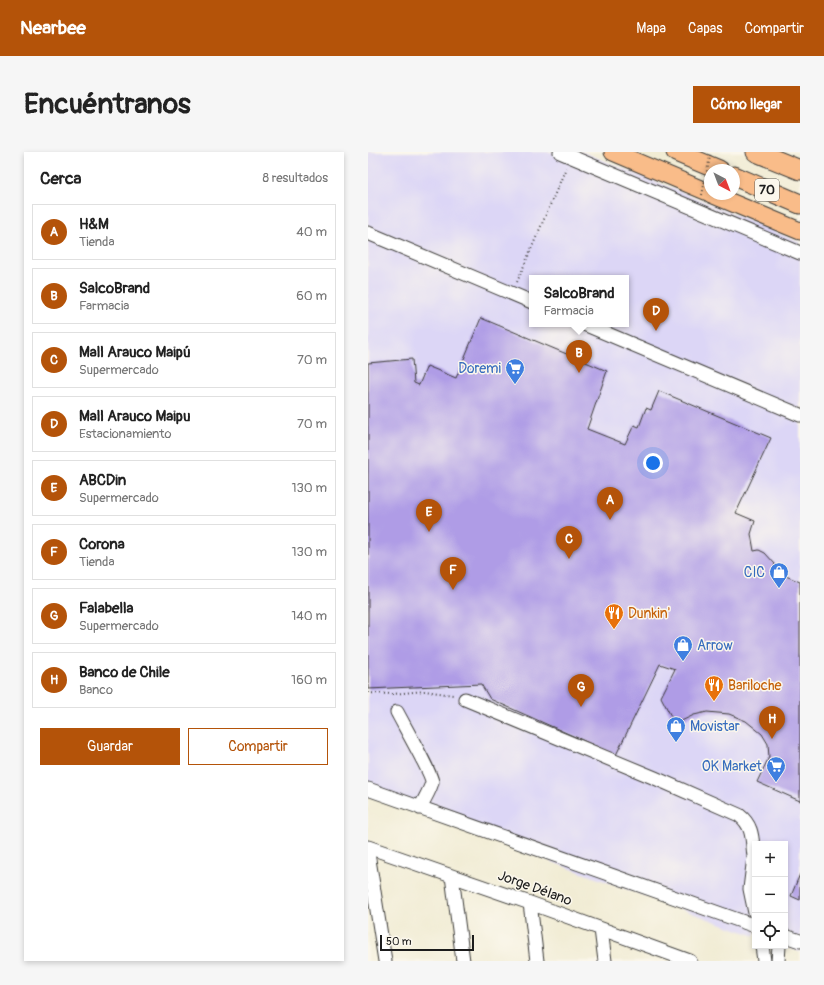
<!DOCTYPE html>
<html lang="es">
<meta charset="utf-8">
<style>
:root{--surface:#fff;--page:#f6f6f6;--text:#222;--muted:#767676;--line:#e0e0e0;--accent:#b45309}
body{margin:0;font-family:Pangolin,sans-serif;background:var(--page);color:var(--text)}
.controls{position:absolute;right:12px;bottom:12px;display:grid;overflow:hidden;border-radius:0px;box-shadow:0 2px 6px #0003}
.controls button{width:36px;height:36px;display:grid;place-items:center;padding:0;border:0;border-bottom:1px solid var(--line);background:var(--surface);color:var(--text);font:20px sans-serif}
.compass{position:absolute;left:336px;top:12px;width:36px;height:36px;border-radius:50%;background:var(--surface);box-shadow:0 2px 6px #0003;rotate:138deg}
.scale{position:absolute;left:12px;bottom:10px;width:94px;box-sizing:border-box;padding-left:4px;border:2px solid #1c1c1c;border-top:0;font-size:11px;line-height:14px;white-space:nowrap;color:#1c1c1c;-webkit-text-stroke:3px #fbf7ec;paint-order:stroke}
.you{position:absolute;left:285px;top:311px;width:14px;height:14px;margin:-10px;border:3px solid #fff;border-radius:50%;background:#1a73e8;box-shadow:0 0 0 6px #1a73e833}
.badge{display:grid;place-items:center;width:26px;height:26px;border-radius:50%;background:var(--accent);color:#fff;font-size:13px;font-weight:700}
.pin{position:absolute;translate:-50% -33px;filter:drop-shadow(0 1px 2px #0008)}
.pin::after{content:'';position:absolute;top:21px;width:14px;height:12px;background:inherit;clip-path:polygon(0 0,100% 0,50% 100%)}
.popup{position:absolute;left:161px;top:123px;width:100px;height:52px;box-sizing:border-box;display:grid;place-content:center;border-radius:0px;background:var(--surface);filter:drop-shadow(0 1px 3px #0005);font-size:13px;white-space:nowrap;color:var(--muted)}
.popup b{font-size:15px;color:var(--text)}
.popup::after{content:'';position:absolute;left:50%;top:100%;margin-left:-8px;border:8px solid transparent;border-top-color:var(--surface)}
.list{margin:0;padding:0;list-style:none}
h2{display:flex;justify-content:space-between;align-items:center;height:52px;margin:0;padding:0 16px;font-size:17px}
h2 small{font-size:13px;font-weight:400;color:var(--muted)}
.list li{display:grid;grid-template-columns:26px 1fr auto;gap:12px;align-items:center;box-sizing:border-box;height:56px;margin:0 8px 8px;padding:0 8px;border:1px solid var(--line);border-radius:0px}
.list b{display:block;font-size:15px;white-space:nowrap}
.list p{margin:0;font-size:13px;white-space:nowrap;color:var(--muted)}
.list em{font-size:13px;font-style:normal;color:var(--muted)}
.actions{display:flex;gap:8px;padding:12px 16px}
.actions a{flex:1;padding:9px 0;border:1px solid var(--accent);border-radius:0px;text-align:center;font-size:14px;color:var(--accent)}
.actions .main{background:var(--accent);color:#fff}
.icon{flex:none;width:22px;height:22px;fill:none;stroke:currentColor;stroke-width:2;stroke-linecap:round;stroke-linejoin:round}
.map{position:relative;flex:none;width:432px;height:809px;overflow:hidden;border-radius:0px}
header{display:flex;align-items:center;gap:24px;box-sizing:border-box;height:56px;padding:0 20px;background:var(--accent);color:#fff}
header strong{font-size:19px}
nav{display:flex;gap:22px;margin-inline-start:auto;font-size:14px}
.intro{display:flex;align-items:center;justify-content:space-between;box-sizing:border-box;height:96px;padding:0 24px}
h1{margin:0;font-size:28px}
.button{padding:10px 18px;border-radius:0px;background:var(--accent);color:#fff;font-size:14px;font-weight:700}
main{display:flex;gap:24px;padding:0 24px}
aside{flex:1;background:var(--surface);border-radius:0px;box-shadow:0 2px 6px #0003}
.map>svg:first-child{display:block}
.built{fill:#dcd6f6;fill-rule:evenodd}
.building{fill:#af9ce6}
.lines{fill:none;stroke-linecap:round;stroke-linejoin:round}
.minor-casing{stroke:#3c3b38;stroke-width:15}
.major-casing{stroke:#3c3b38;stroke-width:19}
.highway-casing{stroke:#3c3b38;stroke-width:21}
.path{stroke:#3c3b38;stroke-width:2;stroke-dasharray:1 3;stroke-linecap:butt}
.minor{stroke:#fff;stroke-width:13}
.major{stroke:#f9bc89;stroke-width:17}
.highway{stroke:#f9bc89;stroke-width:19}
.path-bridge{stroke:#3c3b38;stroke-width:2;stroke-dasharray:1 3;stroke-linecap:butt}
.labels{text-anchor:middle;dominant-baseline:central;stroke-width:3;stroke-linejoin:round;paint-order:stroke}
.shield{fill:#fbf7ec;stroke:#5f5e5a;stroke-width:1}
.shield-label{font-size:13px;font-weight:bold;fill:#1c1c1c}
.shop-label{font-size:14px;fill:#366cbe;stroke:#fbf7ec;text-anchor:end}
.food-label{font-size:14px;fill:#c56008;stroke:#fbf7ec;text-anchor:start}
.street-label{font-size:14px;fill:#1c1c1c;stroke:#fbf7ec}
</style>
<header>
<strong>Nearbee</strong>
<nav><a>Mapa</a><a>Capas</a><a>Compartir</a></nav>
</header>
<div class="intro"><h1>Encuéntranos</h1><a class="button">Cómo llegar</a></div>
<main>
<aside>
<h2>Cerca<small>8 resultados</small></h2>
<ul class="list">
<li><span class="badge">A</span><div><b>H&amp;M</b><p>Tienda</p></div><em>40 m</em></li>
<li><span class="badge">B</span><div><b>SalcoBrand</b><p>Farmacia</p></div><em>60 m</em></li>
<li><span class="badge">C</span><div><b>Mall Arauco Maipú</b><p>Supermercado</p></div><em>70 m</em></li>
<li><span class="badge">D</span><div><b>Mall Arauco Maipu</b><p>Estacionamiento</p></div><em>70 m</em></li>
<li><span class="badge">E</span><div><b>ABCDin</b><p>Supermercado</p></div><em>130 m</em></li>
<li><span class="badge">F</span><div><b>Corona</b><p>Tienda</p></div><em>130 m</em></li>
<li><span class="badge">G</span><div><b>Falabella</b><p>Supermercado</p></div><em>140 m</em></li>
<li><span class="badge">H</span><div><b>Banco de Chile</b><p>Banco</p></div><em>160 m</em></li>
</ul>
<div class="actions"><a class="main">Guardar</a><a>Compartir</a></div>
</aside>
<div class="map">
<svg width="432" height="809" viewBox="0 0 432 809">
<rect width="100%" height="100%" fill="#fbf7ec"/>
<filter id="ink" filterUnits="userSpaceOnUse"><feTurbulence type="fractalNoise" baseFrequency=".025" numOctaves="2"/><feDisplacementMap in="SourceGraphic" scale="8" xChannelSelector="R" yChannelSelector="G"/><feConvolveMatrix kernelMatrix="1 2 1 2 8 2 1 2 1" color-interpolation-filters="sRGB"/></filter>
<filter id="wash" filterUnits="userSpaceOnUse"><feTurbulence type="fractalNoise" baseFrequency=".012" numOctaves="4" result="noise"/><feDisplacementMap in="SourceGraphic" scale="16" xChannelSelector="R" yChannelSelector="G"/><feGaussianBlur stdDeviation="0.9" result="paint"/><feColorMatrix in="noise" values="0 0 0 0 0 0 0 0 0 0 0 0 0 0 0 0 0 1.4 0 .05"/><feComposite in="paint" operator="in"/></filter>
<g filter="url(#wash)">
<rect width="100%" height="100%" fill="#f1ecd4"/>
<!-- built -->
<path class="built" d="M0,0H215L339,50L432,90V800L415,794H417V692H387V784L23,651L0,644ZM164,126H258V172H164Z"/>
<g id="blocks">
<!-- building -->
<path class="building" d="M113,166L239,219L219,277L257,292L266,273L271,275L278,256L283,258L291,239L403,286L368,361L387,369L383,382L386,399L391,398L397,401L407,412L406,419L432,430V649L389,630L401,605L400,592L394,582L378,569L361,562L339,560L326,563L307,572L293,545L307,517L292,512L248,603L122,547L113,532L0,537V211L44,207L46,231L51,233L59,214L88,226Z
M432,722V748L423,744Z"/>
</g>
</g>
<g filter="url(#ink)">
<use href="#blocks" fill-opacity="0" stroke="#3c3b38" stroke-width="1"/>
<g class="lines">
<defs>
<path id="minor" d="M192,0L432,101
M0,81L164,150
M216,172L432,263
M97,547L287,626L371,663C388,676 383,692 387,710
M29,560C34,570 64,622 64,630C63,637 55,649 52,656
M0,637L387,774
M0,695L162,751L322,809
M0,701L17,809
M386,705L382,737L387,761
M84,724L95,809
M162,751L169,809
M233,777L237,809
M417,784L432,789
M394,794L396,809
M410,809L411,794"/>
<path id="major" d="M245,0L342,41
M343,42L432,79"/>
<path id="highway" d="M308,0L351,18
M388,0L432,18
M366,24L432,52"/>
</defs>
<!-- minor casing -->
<use href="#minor" class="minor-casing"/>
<!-- major casing -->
<use href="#major" class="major-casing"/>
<!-- highway casing -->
<use href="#highway" class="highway-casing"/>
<!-- path -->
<path class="path" d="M149,130L198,16
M0,541L24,542L57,539L85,543"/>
<!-- minor -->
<use href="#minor" class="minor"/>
<!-- major -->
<use href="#major" class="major"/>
<!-- highway -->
<use href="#highway" class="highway"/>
<!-- path-bridge -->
<path class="path-bridge" d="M334,43L343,0"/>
</g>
</g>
<!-- icons -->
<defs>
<symbol id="supermarket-pin" viewBox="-11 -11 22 30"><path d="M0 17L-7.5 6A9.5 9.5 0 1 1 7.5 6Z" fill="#3f7fe0" stroke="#fbf7ec"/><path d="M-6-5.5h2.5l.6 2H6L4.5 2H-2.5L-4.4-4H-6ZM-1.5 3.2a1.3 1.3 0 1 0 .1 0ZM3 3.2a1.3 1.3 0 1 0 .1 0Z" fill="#fff"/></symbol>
<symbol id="shop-pin" viewBox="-11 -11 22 30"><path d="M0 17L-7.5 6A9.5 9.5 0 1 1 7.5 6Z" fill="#3f7fe0" stroke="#fbf7ec"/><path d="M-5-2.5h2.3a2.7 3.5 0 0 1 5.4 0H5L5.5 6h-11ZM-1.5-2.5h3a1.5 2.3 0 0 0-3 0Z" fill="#fff"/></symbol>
<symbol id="restaurant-pin" viewBox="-11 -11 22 30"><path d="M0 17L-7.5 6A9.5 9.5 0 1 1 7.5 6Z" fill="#e8710a" stroke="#fbf7ec"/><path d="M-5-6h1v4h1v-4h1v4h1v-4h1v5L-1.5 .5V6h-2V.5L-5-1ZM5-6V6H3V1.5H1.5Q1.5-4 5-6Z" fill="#fff"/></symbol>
</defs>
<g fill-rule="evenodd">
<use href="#supermarket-pin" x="136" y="205" width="22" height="30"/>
<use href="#shop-pin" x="400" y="409" width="22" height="30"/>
<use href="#restaurant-pin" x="235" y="450" width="22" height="30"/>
<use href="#shop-pin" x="304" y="482" width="22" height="30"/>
<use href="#restaurant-pin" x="335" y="522" width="22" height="30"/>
<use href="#shop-pin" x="297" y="563" width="22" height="30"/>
<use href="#supermarket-pin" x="397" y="603" width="22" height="30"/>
</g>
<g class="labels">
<!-- shield labels -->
<rect class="shield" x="387" y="27" width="24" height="22" rx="3"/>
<g class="shield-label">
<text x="399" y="38">70</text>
</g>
<!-- shop labels -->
<g class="shop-label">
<text x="133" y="216">Doremi</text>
<text x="397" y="420">CIC</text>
<text x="329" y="493" text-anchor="start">Arrow</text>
<text x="322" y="574" text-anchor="start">Movistar</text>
<text x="394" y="614">OK Market</text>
</g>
<!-- food labels -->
<g class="food-label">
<text x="260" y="461">Dunkin'</text>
<text x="360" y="533">Bariloche</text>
</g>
<!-- street labels -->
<g class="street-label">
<text transform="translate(167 736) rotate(20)">Jorge Délano</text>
</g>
</g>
</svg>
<div class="controls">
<button>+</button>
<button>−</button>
<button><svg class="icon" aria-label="locate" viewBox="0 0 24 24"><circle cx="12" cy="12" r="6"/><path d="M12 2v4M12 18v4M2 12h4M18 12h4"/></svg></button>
</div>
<svg class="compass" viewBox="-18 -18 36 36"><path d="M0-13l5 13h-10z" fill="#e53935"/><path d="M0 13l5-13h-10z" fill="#767676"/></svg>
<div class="scale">50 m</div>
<div class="you"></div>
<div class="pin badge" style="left:242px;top:368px">A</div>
<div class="pin badge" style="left:211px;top:221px">B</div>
<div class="popup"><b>SalcoBrand</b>Farmacia</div>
<div class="pin badge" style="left:201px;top:407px">C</div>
<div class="pin badge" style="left:288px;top:179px">D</div>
<div class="pin badge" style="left:61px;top:380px">E</div>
<div class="pin badge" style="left:85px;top:438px">F</div>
<div class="pin badge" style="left:213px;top:555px">G</div>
<div class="pin badge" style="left:404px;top:587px">H</div>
</div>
</main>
